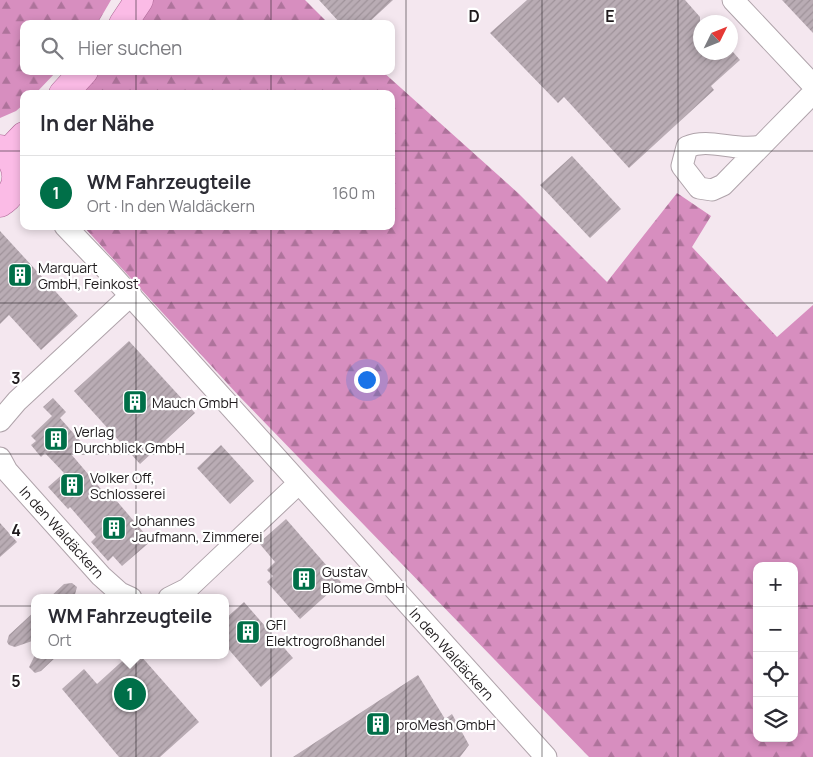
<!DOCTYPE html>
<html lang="de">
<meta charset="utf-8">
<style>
:root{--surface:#fff;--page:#f2f2f3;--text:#2b2b33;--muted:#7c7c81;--line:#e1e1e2;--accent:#006f48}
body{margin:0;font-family:Manrope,sans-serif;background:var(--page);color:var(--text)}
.controls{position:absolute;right:15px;bottom:15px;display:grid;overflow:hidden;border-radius:10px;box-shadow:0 2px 8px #0003}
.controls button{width:45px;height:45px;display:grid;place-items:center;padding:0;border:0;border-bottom:1px solid var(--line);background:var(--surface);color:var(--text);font:25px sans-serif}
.compass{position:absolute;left:693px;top:15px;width:45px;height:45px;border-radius:50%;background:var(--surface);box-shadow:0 2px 8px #0003;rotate:47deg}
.you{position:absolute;left:366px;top:379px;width:18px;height:18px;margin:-12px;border:4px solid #fff;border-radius:50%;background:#1a73e8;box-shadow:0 0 0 8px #1a73e833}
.badge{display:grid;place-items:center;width:32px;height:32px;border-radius:50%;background:var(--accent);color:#fff;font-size:16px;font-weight:700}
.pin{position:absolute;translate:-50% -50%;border:2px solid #fff;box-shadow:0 1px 5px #0006}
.popup{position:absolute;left:31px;top:594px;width:198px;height:65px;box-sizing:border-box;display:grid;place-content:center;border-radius:10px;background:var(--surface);filter:drop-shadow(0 1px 4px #0005);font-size:16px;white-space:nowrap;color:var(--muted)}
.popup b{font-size:19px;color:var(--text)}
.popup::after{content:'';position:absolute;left:50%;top:100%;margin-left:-10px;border:10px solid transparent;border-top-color:var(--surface)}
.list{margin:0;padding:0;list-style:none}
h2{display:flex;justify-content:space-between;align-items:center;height:65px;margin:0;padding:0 20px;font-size:21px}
h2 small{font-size:16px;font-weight:400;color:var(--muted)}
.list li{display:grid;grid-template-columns:32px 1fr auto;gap:15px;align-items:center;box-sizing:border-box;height:75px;padding:0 20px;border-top:1px solid var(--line)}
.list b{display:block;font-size:19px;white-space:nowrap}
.list p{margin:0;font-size:16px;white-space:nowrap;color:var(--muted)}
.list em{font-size:16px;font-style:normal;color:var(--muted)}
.icon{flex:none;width:28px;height:28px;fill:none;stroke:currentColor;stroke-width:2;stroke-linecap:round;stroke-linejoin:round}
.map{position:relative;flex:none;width:813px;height:757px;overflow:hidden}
.search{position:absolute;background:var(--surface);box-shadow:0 2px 8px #0003;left:20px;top:20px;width:375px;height:55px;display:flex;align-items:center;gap:12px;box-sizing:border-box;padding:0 18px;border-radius:10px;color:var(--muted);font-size:19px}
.panel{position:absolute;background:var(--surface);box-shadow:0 2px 8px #0003;left:20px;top:90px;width:375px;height:140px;border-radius:10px}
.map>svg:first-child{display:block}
.forest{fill:url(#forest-firs);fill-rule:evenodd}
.building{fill:url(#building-hatch)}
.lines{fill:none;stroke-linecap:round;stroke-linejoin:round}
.minor-casing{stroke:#afa3aa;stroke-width:23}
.major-casing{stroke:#ac6695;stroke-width:29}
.minor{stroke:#fff;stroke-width:21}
.major{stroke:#fbbbe6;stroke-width:28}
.grid{fill:none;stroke:#1f1b1d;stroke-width:1;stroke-opacity:0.55}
.labels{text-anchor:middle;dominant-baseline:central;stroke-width:4.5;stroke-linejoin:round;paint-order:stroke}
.poi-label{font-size:14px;fill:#1f1b1d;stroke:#fff;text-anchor:start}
.street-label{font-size:14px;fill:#1f1b1d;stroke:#fff}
.grid-label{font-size:16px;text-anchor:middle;font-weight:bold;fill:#1f1b1d;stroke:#fff;stroke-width:4.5;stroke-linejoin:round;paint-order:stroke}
</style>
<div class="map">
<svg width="813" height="757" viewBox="0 0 813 757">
<defs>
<pattern id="forest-firs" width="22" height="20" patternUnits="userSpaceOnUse" patternTransform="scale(1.25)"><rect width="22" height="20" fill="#d78ebf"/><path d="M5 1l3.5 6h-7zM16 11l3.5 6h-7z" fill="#ae739b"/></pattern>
<pattern id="building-hatch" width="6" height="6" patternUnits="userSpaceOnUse" patternTransform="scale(1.25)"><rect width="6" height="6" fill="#b9acb4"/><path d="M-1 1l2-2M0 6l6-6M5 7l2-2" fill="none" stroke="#9f939a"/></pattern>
</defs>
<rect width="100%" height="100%" fill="#f4e7ef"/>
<!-- forest -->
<path class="forest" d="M0,0H111L97,24H24V71H57L35,94H24V104L16,111L0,118Z
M148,0H305L329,24H133Z
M93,71H382L518,193L607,282L677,193L711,216L692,247L777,337L813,305V757H589L238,395L83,226H391V94H72ZM757,566H794V738H757Z"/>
<!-- building -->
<path class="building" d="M319,0H393L367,24H341Z
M527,0H685L700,17V52H733L740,60L711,86L714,90L629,168L564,97L558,103L490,33Z
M782,0H813V33Z
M572,156L621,209L590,238L540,185Z
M0,231L78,316L41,350L9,315L0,324Z
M129,341L195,413L140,464L74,391Z
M53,398L66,412L60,418L82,443L71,454L106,495L109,492L151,541L122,566L113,556L108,561L91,542L96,537L70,507L68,509L48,487L64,473L45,453L41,457L31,445L36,441L31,436L52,416L43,407Z
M221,445L254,481L230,504L197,468Z
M286,519L341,582L300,619L267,582L273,576L267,570L275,562L259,543Z
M0,523L17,542L0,557Z
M72,583L77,587L74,598H49L64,584Z
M244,602L293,658L261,687L225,645V619Z
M35,611V640L15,647L9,645L7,642L9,635Z
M35,655H58L41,671L35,673L29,667Z
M129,655H140L199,722L160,757H119L62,689L84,669L97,684Z
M418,675L445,719L452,714L469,745L460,757H293Z"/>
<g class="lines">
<defs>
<path id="minor" d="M733,0L813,85
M761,146C734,152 710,137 687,147L682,166L699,188L712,190L723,185L813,93
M65,226L109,272L546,757
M0,421L17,401L131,295
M0,458L7,471L101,576L120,593L131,598
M169,598L187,589L299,483"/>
<path id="major" d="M123,24L139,0
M63,94L84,71
M0,149C21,163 22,190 0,203
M7,154L24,136"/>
</defs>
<!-- minor casing -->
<use href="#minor" class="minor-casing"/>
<!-- major casing -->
<use href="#major" class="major-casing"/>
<!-- minor -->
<use href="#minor" class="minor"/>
<!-- major -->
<use href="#major" class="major"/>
</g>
<!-- grid -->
<path class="grid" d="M136,0V24M271,0V24M406,0V757M542,0V757M678,0V757M136,71V94M271,71V94M0,151H24M391,151H813M136,226V757M271,226V757M0,303H813M0,454H813M0,606H757M794,606H813"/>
<!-- icons -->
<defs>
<symbol id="building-square" viewBox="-11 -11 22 22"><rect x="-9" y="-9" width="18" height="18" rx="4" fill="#006f48" stroke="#fff"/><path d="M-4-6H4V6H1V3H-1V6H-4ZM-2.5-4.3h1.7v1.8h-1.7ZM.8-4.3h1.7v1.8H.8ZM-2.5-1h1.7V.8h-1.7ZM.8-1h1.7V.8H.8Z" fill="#fff"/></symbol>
</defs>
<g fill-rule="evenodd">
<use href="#building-square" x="6" y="261" width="28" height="28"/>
<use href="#building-square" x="121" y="388" width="28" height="28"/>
<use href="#building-square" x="42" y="425" width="28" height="28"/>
<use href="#building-square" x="58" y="471" width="28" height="28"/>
<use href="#building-square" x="100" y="514" width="28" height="28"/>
<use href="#building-square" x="290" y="565" width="28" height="28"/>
<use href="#building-square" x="234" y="618" width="28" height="28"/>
<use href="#building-square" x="364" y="710" width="28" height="28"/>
</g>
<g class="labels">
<!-- poi labels -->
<g class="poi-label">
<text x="38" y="267">Marquart<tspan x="38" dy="16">GmbH, Feinkost</tspan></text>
<text x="152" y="402">Mauch GmbH</text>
<text x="74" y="431">Verlag<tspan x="74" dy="16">Durchblick GmbH</tspan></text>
<text x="90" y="477">Volker Off,<tspan x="90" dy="16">Schlosserei</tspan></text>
<text x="132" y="520">Johannes<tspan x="132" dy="16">Jaufmann, Zimmerei</tspan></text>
<text x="322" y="571">Gustav<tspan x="322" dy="16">Blome GmbH</tspan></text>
<text x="266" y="624">GFI<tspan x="266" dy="16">Elektrogroßhandel</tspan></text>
<text x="396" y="724">proMesh GmbH</text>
</g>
<!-- street labels -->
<g class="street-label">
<text transform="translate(62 532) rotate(48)">In den Waldäckern</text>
<text transform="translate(452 654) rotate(48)">In den Waldäckern</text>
</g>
</g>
<g class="grid-label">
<text x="474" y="22">D</text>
<text x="610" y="22">E</text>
<text x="16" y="384">3</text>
<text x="16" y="536">4</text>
<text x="16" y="687">5</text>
</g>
</svg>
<div class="controls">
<button>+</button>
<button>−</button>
<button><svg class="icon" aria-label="locate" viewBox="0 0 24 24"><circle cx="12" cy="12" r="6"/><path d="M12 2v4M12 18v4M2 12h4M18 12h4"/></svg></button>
<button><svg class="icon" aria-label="layers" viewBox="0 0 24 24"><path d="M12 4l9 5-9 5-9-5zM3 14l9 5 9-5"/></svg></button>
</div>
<svg class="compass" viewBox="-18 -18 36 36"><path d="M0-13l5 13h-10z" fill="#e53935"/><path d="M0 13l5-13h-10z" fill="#7c7c81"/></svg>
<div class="you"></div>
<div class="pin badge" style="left:130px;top:694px">1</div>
<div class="popup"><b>WM Fahrzeugteile</b>Ort</div>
<div class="search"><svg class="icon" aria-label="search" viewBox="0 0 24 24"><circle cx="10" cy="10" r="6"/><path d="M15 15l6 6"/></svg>Hier suchen</div>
<section class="panel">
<h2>In der Nähe<small></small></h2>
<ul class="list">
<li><span class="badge">1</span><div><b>WM Fahrzeugteile</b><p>Ort · In den Waldäckern</p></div><em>160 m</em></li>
</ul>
</section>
</div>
